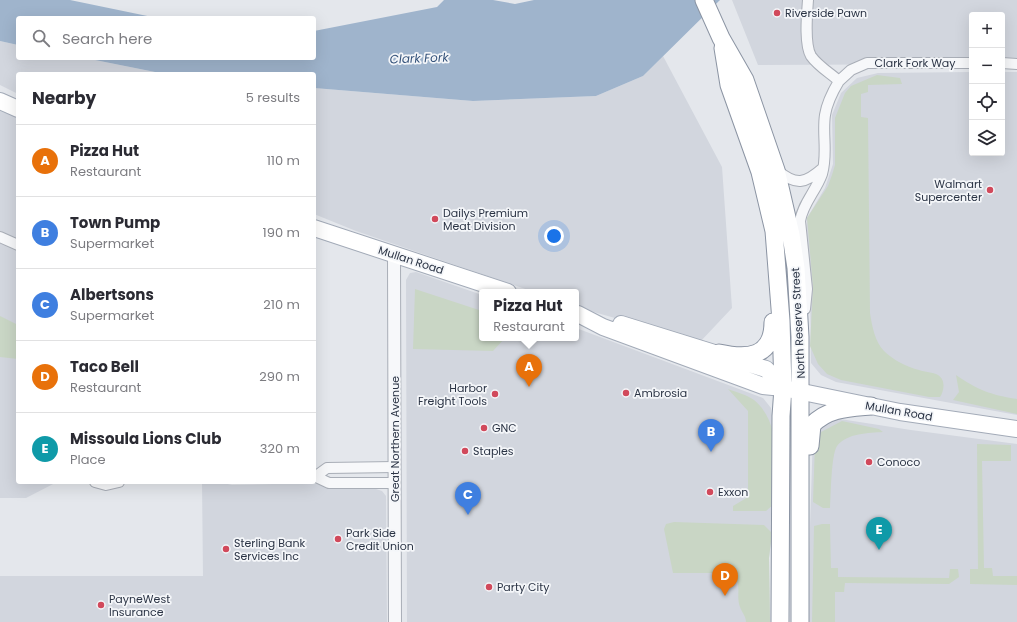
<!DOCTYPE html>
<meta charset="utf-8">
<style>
:root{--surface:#fff;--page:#f7f7f7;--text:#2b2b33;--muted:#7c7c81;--line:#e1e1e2;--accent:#d1495b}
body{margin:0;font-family:Poppins,sans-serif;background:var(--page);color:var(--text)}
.controls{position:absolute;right:12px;top:12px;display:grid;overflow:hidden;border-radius:4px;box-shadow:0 4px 16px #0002}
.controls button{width:36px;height:36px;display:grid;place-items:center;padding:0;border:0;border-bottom:1px solid var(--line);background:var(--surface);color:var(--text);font:20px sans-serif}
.you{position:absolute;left:554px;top:236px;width:14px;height:14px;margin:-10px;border:3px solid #fff;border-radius:50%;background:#1a73e8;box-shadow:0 0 0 6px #1a73e833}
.badge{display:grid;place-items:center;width:26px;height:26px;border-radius:50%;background:var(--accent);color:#fff;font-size:13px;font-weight:700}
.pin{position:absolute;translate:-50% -33px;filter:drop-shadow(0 1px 2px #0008)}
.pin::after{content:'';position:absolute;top:21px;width:14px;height:12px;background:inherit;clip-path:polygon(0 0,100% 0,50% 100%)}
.popup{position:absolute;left:479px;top:289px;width:100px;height:52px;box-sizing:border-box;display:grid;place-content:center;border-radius:4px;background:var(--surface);filter:drop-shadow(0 1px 3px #0005);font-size:13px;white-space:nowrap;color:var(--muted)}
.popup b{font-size:15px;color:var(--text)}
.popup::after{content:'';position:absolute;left:50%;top:100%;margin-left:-8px;border:8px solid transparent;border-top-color:var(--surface)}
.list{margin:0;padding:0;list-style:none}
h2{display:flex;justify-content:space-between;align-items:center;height:52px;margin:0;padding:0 16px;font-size:17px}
h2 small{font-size:13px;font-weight:400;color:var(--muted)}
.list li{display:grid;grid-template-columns:26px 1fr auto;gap:12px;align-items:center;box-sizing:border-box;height:72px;padding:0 16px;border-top:1px solid var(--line)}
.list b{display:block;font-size:15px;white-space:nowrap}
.list p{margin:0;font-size:13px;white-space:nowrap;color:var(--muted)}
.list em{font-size:13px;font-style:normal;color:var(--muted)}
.icon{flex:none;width:22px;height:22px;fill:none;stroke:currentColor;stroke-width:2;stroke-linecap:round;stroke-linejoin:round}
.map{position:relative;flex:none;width:1017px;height:622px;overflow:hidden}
.search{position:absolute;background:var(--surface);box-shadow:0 4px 16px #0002;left:16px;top:16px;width:300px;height:44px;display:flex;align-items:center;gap:10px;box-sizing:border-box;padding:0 14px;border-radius:4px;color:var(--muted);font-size:15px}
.panel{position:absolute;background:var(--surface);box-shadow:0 4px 16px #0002;left:16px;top:72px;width:300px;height:412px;border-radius:4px}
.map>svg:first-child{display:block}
.built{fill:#d2d6de}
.grass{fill:#c9d6c5}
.water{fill:#9fb4cc}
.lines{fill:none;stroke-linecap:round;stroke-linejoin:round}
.minor-casing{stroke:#a9aeb7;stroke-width:12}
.tertiary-casing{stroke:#a9aeb7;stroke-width:14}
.primary-casing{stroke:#a3abb8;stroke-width:18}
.trunk-casing{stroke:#8b94a3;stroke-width:19}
.minor{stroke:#f7f8fa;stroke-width:10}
.tertiary{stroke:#f7f8fa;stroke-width:12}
.primary{stroke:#fff;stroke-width:16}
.trunk{stroke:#fff;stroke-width:17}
.poi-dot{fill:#d1495b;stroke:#f4f6f9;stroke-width:1.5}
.labels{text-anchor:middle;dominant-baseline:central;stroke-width:3.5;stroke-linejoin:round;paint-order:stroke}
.poi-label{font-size:11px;fill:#2b3445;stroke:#f4f6f9;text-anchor:start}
.street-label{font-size:11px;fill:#2b3445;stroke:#f4f6f9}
.water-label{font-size:12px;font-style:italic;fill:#34527a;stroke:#f4f6f9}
</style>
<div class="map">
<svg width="1017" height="622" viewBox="0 0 1017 622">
<rect width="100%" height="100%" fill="#e4e7ec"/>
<!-- built -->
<path class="built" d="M732,0H1017V64H1002V15H972V64L758,65Z
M0,41L18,45V58H85L165,74H18V94L0,85Z
M663,56L722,167L732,308L700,342L576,307V292H534L356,231L314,214V88L473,101L596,96L643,76Z
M972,72V153H1002V72H1017V415L836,382L821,375L811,363L810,285L806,233L807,218L825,188L833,164L832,115L841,93L857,78L878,73Z
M0,109L18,117V482H57L26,498H0Z
M416,272L482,295V338H576V328L763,398L771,408L774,428L775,505L769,558L770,622H407L406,280L410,273Z
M840,419L911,430L1017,444V622H807L813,433L826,422Z
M202,482H219L232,485L312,483L320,485L373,488L382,491L386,496L387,622H0V576H203Z"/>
<!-- grass -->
<path class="grass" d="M877,75L900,78L902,84L868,85V92L861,94V117L868,118L870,313C872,326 875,342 884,351C893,360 907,367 919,370C925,372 933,372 938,375C946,380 944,391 940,397H929L841,380L827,374L818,364L810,346L813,287L807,218L828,186L832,175L835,165V118L845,93L851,86Z
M415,289L482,311V338H505L493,351L413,349Z
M0,316L18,325V359L0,357Z
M956,375C978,390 991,395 1017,399V414L953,400L959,392Z
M728,389C736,392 747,395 754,400C783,424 775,469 775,503L766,511H733V506L748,497V411Z
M842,421L879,429L883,432C869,433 847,433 837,446C831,455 831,495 830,508H823L813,502L815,443L821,432Z
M977,444L1011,445V461H982L984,568H992L993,576H1017V585L970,584V569H978Z
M674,522L764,525L772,533L769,558L770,622H746C746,616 742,613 740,607C735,594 744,582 730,573H673L664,529L666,524Z
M822,524H830L831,568H838V577L949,578L950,569H958L959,577L949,584L845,583L844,592H835V622H812L814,526Z"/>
<!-- water -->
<path class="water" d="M0,0H70L157,18H18V45L0,41Z
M444,0H493L515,4L534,0H720L643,76L596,96L473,101L314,88V74H165L85,58H314V31L437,7Z"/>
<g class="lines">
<defs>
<path id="minor" d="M1002,63L1017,64
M839,81L851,70L867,63H972
M777,170C796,186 805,184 823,168
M0,237L18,245
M805,309L807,289L800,221C803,203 816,191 822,174C828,154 822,134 825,115C827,102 833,91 839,81C830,73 818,66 811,56C804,44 807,14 808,0
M314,476L329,483H395
M316,476L327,468L395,467
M95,482L106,485L119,482"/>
<path id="tertiary" d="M394,255L395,622"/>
<path id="primary" d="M0,101L18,109
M314,228L508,292
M578,314L603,327L763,386L783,388L900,412L1017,429
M621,324L766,369L775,378L783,388"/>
<path id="trunk" d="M704,0L721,38L745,80L776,170L791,235L796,268L800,337V622
M723,48L729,85L760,172L774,231L781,321L783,388L781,416L780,622
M719,353C747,359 773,358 773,322
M810,446L812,425C828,408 849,408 871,406"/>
</defs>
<!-- minor casing -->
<use href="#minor" class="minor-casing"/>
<!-- tertiary casing -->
<use href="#tertiary" class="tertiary-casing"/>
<!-- primary casing -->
<use href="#primary" class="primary-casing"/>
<!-- trunk casing -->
<use href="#trunk" class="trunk-casing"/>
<!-- minor -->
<use href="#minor" class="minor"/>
<!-- tertiary -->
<use href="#tertiary" class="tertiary"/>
<!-- primary -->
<use href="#primary" class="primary"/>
<!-- trunk -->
<use href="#trunk" class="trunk"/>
</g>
<!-- markers -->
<g class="poi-dot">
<circle cx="777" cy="13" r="4"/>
<circle cx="990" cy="190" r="4"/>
<circle cx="435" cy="219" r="4"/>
<circle cx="626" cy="393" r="4"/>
<circle cx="495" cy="394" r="4"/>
<circle cx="484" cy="428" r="4"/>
<circle cx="465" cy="451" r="4"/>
<circle cx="869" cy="462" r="4"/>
<circle cx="710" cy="492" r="4"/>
<circle cx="338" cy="539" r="4"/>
<circle cx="226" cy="549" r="4"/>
<circle cx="489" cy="587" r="4"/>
<circle cx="101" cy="605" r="4"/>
</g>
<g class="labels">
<!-- poi labels -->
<g class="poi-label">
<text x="785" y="13">Riverside Pawn</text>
<text x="982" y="184" text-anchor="end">Walmart<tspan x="982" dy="13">Supercenter</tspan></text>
<text x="443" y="213">Dailys Premium<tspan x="443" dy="13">Meat Division</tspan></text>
<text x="487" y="388" text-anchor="end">Harbor<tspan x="487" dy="13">Freight Tools</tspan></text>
<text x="634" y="393">Ambrosia</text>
<text x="492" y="428">GNC</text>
<text x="473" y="451">Staples</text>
<text x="877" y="462">Conoco</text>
<text x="718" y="492">Exxon</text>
<text x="346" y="533">Park Side<tspan x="346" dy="13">Credit Union</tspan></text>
<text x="234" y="543">Sterling Bank<tspan x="234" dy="13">Services Inc</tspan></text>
<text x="497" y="587">Party City</text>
<text x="109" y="599">PayneWest<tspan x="109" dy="13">Insurance</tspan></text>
</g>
<!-- street labels -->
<g class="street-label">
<text x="915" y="63">Clark Fork Way</text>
<text transform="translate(411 260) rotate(18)">Mullan Road</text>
<text transform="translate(798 323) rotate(-93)">North Reserve Street</text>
<text transform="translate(899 411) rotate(10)">Mullan Road</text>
<text transform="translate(395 439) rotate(-90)">Great Northern Avenue</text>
</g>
<!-- water labels -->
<g class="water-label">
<text transform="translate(419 58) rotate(-2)">Clark Fork</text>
</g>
</g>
</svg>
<div class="controls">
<button>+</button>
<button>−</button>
<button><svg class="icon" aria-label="locate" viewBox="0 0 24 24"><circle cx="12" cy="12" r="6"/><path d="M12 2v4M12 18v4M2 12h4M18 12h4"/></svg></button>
<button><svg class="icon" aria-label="layers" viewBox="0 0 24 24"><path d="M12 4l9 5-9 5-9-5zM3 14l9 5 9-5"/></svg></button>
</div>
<div class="you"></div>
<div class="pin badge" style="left:529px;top:387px;background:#e8710a">A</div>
<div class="popup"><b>Pizza Hut</b>Restaurant</div>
<div class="pin badge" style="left:711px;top:452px;background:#3f7fe0">B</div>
<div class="pin badge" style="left:468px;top:515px;background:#3f7fe0">C</div>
<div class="pin badge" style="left:725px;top:596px;background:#e8710a">D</div>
<div class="pin badge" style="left:879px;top:550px;background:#0f9aa8">E</div>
<div class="search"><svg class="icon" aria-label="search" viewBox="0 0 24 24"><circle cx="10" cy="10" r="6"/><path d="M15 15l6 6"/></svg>Search here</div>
<section class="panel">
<h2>Nearby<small>5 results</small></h2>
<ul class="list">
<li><span class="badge" style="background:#e8710a">A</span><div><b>Pizza Hut</b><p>Restaurant</p></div><em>110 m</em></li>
<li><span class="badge" style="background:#3f7fe0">B</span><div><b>Town Pump</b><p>Supermarket</p></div><em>190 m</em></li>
<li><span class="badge" style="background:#3f7fe0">C</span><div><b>Albertsons</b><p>Supermarket</p></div><em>210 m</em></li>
<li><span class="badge" style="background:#e8710a">D</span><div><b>Taco Bell</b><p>Restaurant</p></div><em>290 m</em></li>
<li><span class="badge" style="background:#0f9aa8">E</span><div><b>Missoula Lions Club</b><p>Place</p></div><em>320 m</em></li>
</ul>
</section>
</div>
